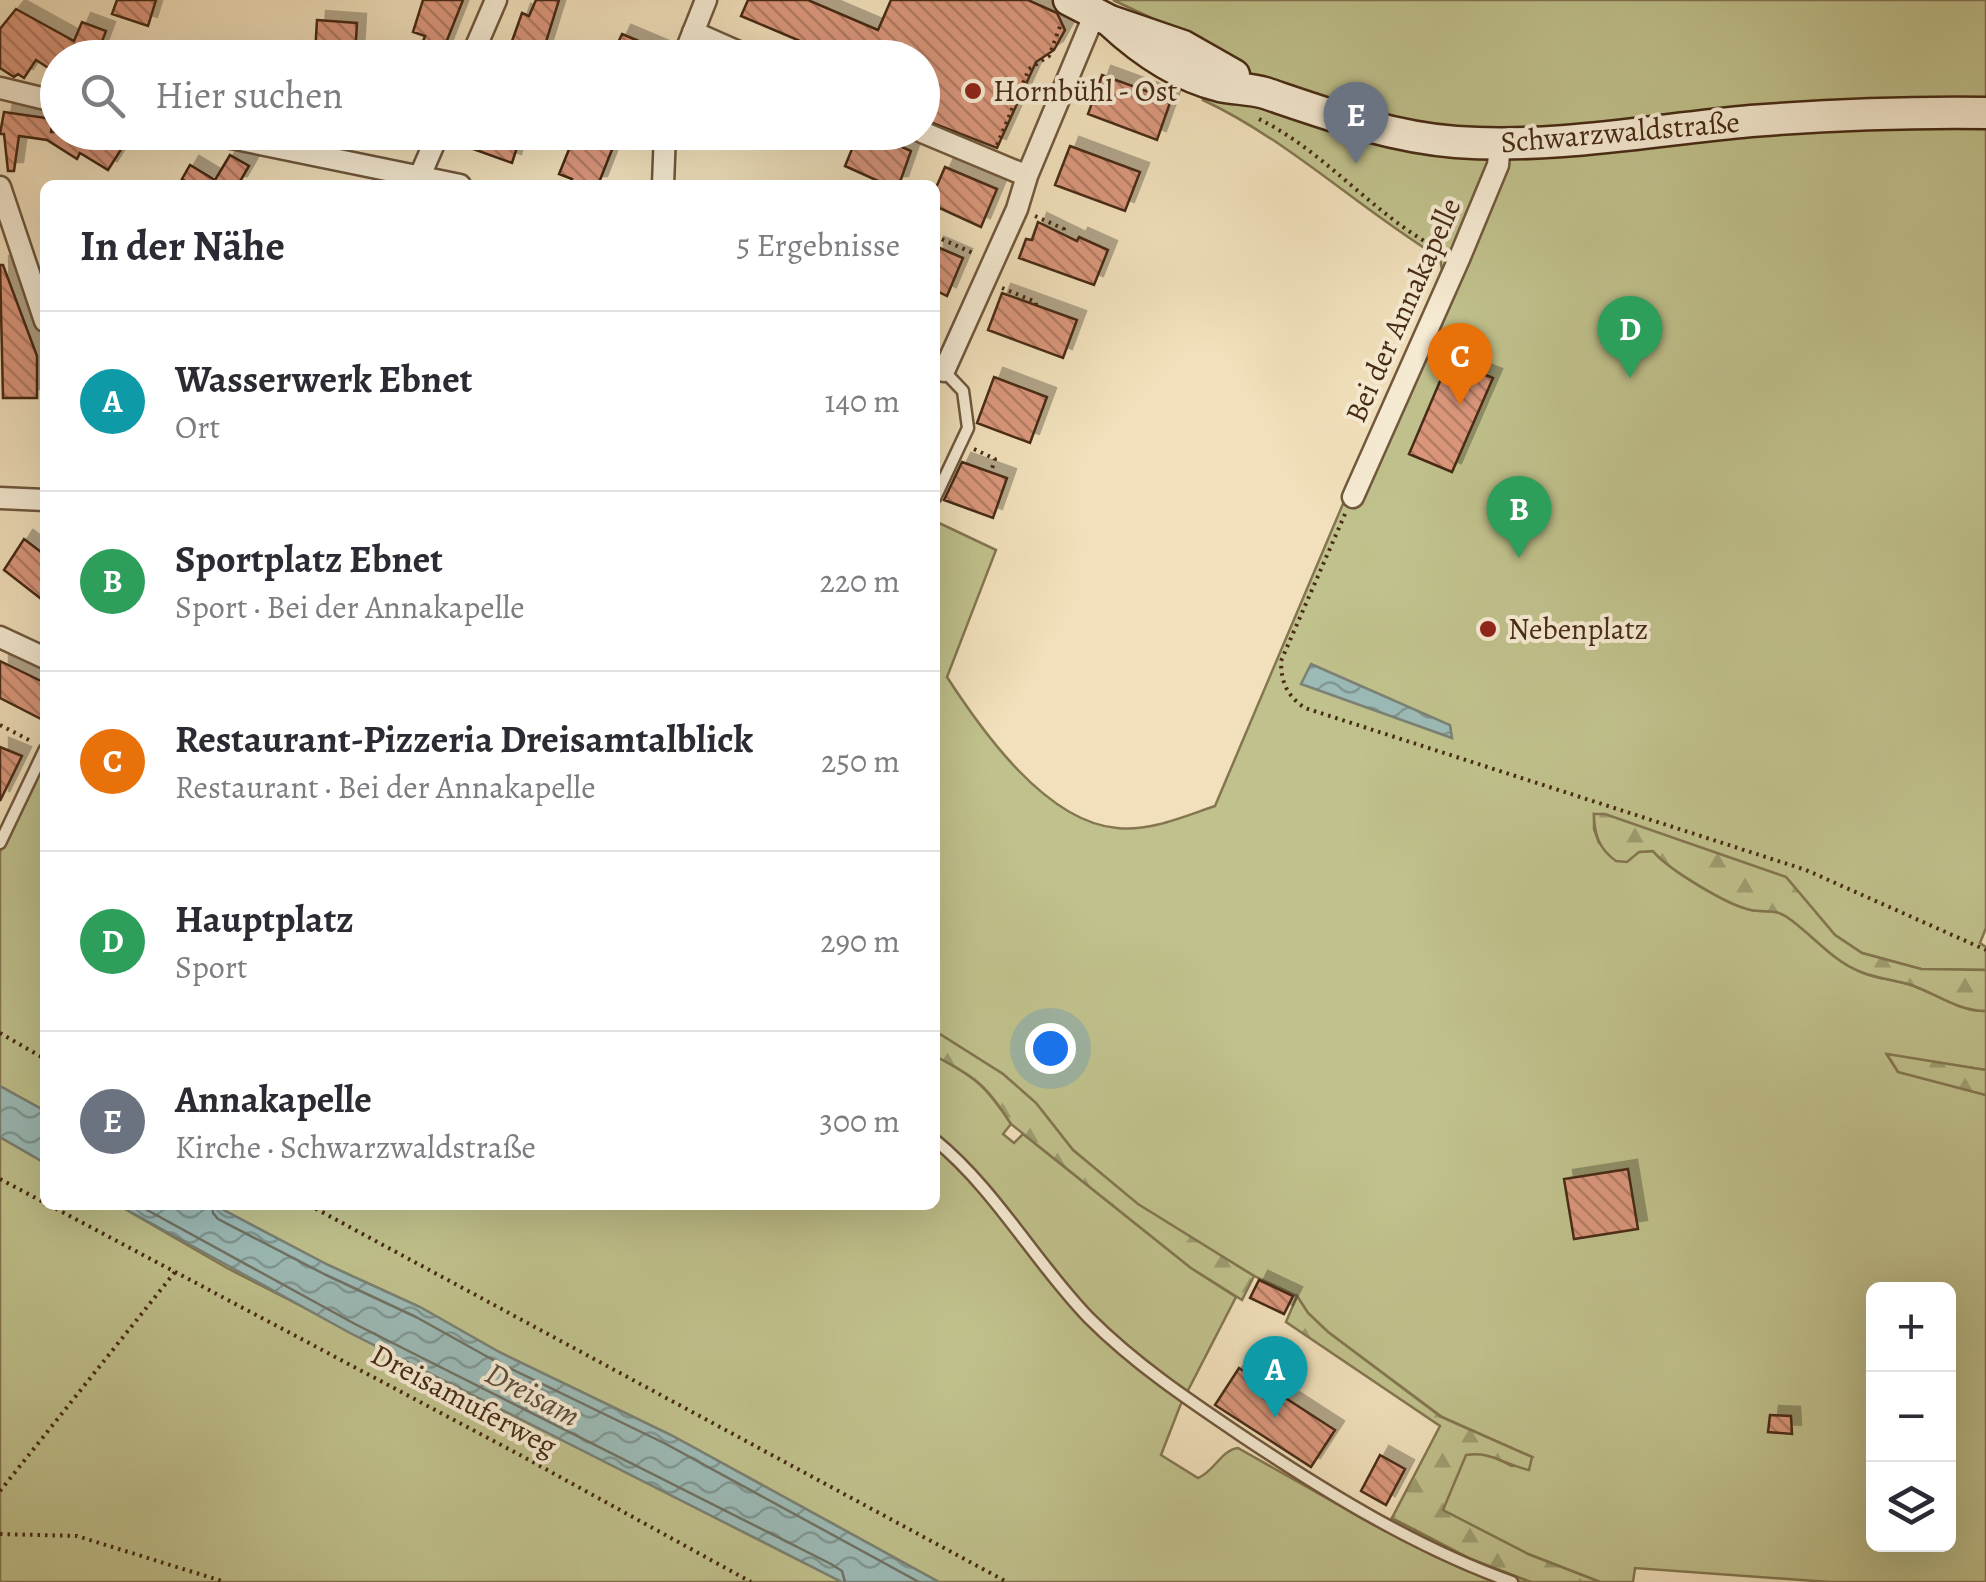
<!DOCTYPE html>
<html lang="de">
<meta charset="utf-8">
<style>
:root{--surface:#fff;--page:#f2f2f3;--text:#2b2b33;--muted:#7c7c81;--line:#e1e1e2;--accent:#8f2418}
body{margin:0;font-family:Alegreya,serif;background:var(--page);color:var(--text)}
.controls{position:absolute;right:30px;bottom:30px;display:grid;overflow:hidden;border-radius:15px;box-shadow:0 10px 40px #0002}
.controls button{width:90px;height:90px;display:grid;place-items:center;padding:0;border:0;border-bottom:2px solid var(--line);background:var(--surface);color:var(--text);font:50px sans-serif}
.you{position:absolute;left:1050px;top:1048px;width:35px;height:35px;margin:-25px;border:8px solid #fff;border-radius:50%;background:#1a73e8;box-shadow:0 0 0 15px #1a73e833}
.badge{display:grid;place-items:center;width:65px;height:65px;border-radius:50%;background:var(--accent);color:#fff;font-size:32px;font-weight:700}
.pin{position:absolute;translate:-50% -82px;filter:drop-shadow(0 2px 5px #0008)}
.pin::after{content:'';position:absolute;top:52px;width:35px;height:30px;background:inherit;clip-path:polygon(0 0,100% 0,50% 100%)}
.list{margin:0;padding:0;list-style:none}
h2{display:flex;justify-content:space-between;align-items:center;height:130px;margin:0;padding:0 40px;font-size:42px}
h2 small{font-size:32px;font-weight:400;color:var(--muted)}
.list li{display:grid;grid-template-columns:65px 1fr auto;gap:30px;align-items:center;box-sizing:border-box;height:180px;padding:0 40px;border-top:2px solid var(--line)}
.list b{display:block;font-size:38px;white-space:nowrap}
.list p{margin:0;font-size:32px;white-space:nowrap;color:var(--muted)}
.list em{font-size:32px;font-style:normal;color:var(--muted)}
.icon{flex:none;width:55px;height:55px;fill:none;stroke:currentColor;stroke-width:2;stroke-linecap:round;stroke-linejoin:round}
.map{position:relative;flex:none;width:1986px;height:1582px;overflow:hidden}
.search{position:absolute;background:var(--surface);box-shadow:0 10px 40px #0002;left:40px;top:40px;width:900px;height:110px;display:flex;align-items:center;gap:25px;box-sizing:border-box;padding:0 35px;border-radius:55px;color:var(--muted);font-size:38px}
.panel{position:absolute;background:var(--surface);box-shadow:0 10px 40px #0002;left:40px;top:180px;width:900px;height:1030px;border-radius:15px}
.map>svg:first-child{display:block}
.green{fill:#c0c18c;stroke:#837650;stroke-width:2.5;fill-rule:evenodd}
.forest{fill:url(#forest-firs);stroke:#837650;stroke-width:2.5}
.water{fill:url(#water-waves);stroke:#7a8175;stroke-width:2.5}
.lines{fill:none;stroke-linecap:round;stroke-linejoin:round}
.shore{stroke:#717265;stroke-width:2.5}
.building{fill:url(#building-back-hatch);stroke:#462a13;stroke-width:2.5;filter:url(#shadow)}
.lane-casing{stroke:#71583d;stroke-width:15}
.street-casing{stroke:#71583d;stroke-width:25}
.secondary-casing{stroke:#462a13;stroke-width:35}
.path{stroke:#462a13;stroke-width:4;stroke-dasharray:2.5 5;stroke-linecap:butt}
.lane{stroke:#f6ebd3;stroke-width:10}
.street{stroke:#f6ebd3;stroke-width:20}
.secondary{stroke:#f6ebd3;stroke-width:30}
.poi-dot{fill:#8f2418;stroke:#f6ebd3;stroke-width:4}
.labels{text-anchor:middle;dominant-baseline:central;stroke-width:8;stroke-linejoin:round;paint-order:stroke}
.poi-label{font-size:30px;fill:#462a13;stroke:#f6ebd3;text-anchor:start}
.street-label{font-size:30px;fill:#462a13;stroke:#f6ebd3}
.water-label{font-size:32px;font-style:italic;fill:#5c4e3c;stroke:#f6ebd3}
</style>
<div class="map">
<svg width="1986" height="1582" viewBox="0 0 1986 1582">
<defs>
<pattern id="forest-firs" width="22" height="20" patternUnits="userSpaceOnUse" patternTransform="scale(2.5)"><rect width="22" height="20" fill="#c0c18c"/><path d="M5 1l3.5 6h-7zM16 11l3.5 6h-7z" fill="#9e9d71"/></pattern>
<pattern id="water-waves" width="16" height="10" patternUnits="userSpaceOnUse" patternTransform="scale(2.5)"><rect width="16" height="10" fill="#9cbbb7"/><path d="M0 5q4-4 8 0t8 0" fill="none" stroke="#819894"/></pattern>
<pattern id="building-back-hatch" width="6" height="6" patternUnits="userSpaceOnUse" patternTransform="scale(2.5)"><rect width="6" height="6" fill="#db977b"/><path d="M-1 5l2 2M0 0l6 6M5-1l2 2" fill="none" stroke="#b37b64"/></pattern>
<filter id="shadow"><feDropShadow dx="9" dy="-9" stdDeviation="0" flood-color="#0004"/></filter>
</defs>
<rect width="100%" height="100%" fill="#f1e0bb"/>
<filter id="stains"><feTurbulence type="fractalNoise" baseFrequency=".002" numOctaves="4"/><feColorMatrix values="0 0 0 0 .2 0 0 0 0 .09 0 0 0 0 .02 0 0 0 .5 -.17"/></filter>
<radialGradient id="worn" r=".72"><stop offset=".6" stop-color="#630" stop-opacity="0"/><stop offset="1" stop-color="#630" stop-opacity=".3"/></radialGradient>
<!-- green -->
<path class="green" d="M1113,0H1986V928L1980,943L1986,947V970L1921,969L1862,953L1835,935L1786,877L1594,814V829L1599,843L1639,852L1653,851C1667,869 1727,905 1751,910C1765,913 1774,908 1787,917C1812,934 1832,961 1861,972C1878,979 1897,980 1914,986C1938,995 1959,1011 1986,1011V1070L1887,1055L1898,1072L1986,1095V1582H1829L1635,1568L1633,1582H1600L1528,1554L1442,1510L1465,1455L1484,1452L1512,1466L1532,1457L1442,1417L1328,1332L1308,1313L1297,1296L1254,1276L1138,1205L1073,1150L1036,1103L1003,1074L935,1031V521L996,550L947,677C982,731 1046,822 1117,828C1149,832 1185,816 1215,806L1442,270L1440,258C1358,208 1290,141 1203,100L1227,53ZM1874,1290H1948V1544H1874Z
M45,759V1111L0,1086V852Z
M935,1056C975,1077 986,1086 1011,1124L1003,1134L1014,1143L1023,1134L1191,1268L1236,1297L1180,1406L1161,1455L1198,1478C1214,1472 1221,1450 1238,1448L1385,1531L1392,1518L1471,1559L1531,1582H939L671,1435L499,1352L420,1307L328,1265L214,1205H935Z
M0,1137L45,1163V1205H118L227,1268L842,1582H0Z"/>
<!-- forest -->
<path class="forest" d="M1594,814H1605L1786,877L1835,935L1862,953L1921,969L1986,970V1011C1959,1011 1938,995 1914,986C1897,980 1878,979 1861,972C1832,961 1812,934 1787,917C1774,908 1765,913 1751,910C1727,905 1668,869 1653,851L1639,852L1627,862L1616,861C1599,849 1594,834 1594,814Z
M935,1031L1003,1074L1036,1103L1073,1150L1138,1204L1254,1276L1242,1300L1191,1268L1011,1124C987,1086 975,1076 935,1056Z
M1887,1054L1986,1070V1095L1898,1072Z
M1297,1296L1308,1313L1328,1332L1441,1417L1532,1457L1529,1470C1505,1465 1491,1451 1466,1455L1443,1510L1528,1554L1600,1582H1531L1471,1559L1392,1518L1440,1426L1286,1322Z"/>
<!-- water -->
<path class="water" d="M1311,664L1450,725L1452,738L1301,684Z
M0,1086L45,1111V1163L0,1137Z
M118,1205H214L328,1265L420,1307L499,1352L671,1435L939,1582H842L350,1333Z"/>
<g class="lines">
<!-- shore -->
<path class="shore" d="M138,1205L355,1324L831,1564L842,1571L845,1582
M212,1205L213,1213L218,1219L324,1274L416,1317L495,1361L666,1444L919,1582"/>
</g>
<!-- building -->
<path class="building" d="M117,0H156L148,26L112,14Z
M423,0H463L440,58H417L425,36L413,32Z
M536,0H559L541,58H506L522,13L529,16Z
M748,0H808L878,30L891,0H1028L1057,13L1065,30L1054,50L1036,62L997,148L922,119V58H840L741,16Z
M16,9L74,41L82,22L106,31L98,52L95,51L108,58H58V65H52L50,69L36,60L24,78L18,74L14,77L0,68V29Z
M317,20L357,23L355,56L315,54Z
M622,34L670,54V58H611Z
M1102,75L1171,100L1157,140L1088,114Z
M4,112L53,119L51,132H97L122,148L108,170L80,153L77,159L47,140L19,136L14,171H8L4,134H0Z
M478,132H522L512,163L473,149Z
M576,132H619L598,185H570L572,179L559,174Z
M859,132H868L911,151L899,185H887L845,166Z
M1070,146L1140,172L1125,211L1055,185Z
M230,155L249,166L238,185H192L182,179L190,165L215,180Z
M945,167L997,189L981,227L935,206V190Z
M1038,222L1077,241L1079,237L1108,250L1094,285L1019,258L1026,239L1032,240Z
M935,246L963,258L947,296L935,290Z
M0,265H3L37,356V398H3Z
M1002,293L1077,320L1063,358L988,330Z
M1449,360L1493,378L1452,472L1409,454Z
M994,377L1047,397L1030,443L977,423Z
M962,462L1007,478L993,518L944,500Z
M24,539L45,555V602L4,570Z
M0,661L45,683V721L0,698Z
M0,747L22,756L0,801Z
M1628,1169L1638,1229L1574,1239L1564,1179Z
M1259,1280L1293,1296L1284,1314L1250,1298Z
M1239,1368L1335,1430L1311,1467L1215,1405Z
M1770,1415L1791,1416L1792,1434L1768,1432Z
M1380,1455L1405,1469L1386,1505L1361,1491Z"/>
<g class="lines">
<defs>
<path id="lane" d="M935,498L968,428L963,391L944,371
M0,843L45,749
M935,1140C996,1190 1034,1261 1089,1318C1136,1365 1190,1401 1245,1438C1329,1494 1417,1548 1512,1582"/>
<path id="street" d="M693,32L752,58
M471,58L496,0
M683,58L706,0
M0,88L58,102
M202,132L460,185
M922,132L1027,176
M416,185L439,132
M663,185L665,132
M0,187L45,321
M944,371L1017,209L1027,176L1095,13
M1353,497L1459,259L1498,165L1500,144
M0,498L45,500
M0,637L45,658"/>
<path id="secondary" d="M1069,0L1110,21L1183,46L1234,75
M1110,21C1141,50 1179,76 1220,86C1235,89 1251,89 1265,93C1327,114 1390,137 1456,142C1555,149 1652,130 1751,121C1829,115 1908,112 1986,113"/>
</defs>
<!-- lane casing -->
<use href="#lane" class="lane-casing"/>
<!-- street casing -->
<use href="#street" class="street-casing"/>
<!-- secondary casing -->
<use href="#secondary" class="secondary-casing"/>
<!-- path -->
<path class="path" d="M1259,119C1326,152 1375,217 1442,251
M997,145L1029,69L1049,56L1061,24
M1035,216L1064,229L1062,234
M935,236L975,254
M1002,288L1036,302V306
M974,449L995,459L991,472
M1345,514L1281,661C1281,682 1287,696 1305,708L1806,870L1986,950
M0,725L31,741
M0,1033L45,1059
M0,1179L45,1203
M49,1205L520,1455L751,1582
M309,1205L1007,1582
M0,1491L175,1272
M0,1534L77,1536L225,1582"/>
<!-- lane -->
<use href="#lane" class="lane"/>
<!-- street -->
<use href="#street" class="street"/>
<!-- secondary -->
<use href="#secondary" class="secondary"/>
</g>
<!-- markers -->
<g class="poi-dot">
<circle cx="973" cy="91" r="10"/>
<circle cx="1488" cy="629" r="10"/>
</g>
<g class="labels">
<!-- poi labels -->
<g class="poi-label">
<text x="993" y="91">Hornbühl - Ost</text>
<text x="1508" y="629">Nebenplatz</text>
</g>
<!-- street labels -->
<g class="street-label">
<text transform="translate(1620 132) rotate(-5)">Schwarzwaldstraße</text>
<text transform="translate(1403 310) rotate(-66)">Bei der Annakapelle</text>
<text transform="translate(464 1400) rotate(28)">Dreisamuferweg</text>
</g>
<!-- water labels -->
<g class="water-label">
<text transform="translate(533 1394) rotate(28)">Dreisam</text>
</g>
</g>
<rect width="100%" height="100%" filter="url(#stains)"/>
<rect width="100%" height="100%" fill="url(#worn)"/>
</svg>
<div class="controls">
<button>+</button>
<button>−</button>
<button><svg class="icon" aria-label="layers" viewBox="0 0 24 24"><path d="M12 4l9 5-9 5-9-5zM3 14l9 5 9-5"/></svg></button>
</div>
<div class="you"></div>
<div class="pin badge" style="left:1275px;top:1418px;background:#0f9aa8">A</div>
<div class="pin badge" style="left:1519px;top:558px;background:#2e9e5b">B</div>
<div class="pin badge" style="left:1460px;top:405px;background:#e8710a">C</div>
<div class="pin badge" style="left:1630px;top:378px;background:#2e9e5b">D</div>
<div class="pin badge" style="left:1356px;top:164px;background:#6b7280">E</div>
<div class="search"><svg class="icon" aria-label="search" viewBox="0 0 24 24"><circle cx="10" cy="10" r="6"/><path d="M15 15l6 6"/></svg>Hier suchen</div>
<section class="panel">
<h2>In der Nähe<small>5 Ergebnisse</small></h2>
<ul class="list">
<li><span class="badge" style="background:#0f9aa8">A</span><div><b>Wasserwerk Ebnet</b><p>Ort</p></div><em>140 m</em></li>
<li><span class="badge" style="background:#2e9e5b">B</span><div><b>Sportplatz Ebnet</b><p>Sport · Bei der Annakapelle</p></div><em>220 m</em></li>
<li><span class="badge" style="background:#e8710a">C</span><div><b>Restaurant-Pizzeria Dreisamtalblick</b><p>Restaurant · Bei der Annakapelle</p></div><em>250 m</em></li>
<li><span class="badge" style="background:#2e9e5b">D</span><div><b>Hauptplatz</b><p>Sport</p></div><em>290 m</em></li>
<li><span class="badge" style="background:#6b7280">E</span><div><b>Annakapelle</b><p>Kirche · Schwarzwaldstraße</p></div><em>300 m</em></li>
</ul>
</section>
</div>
